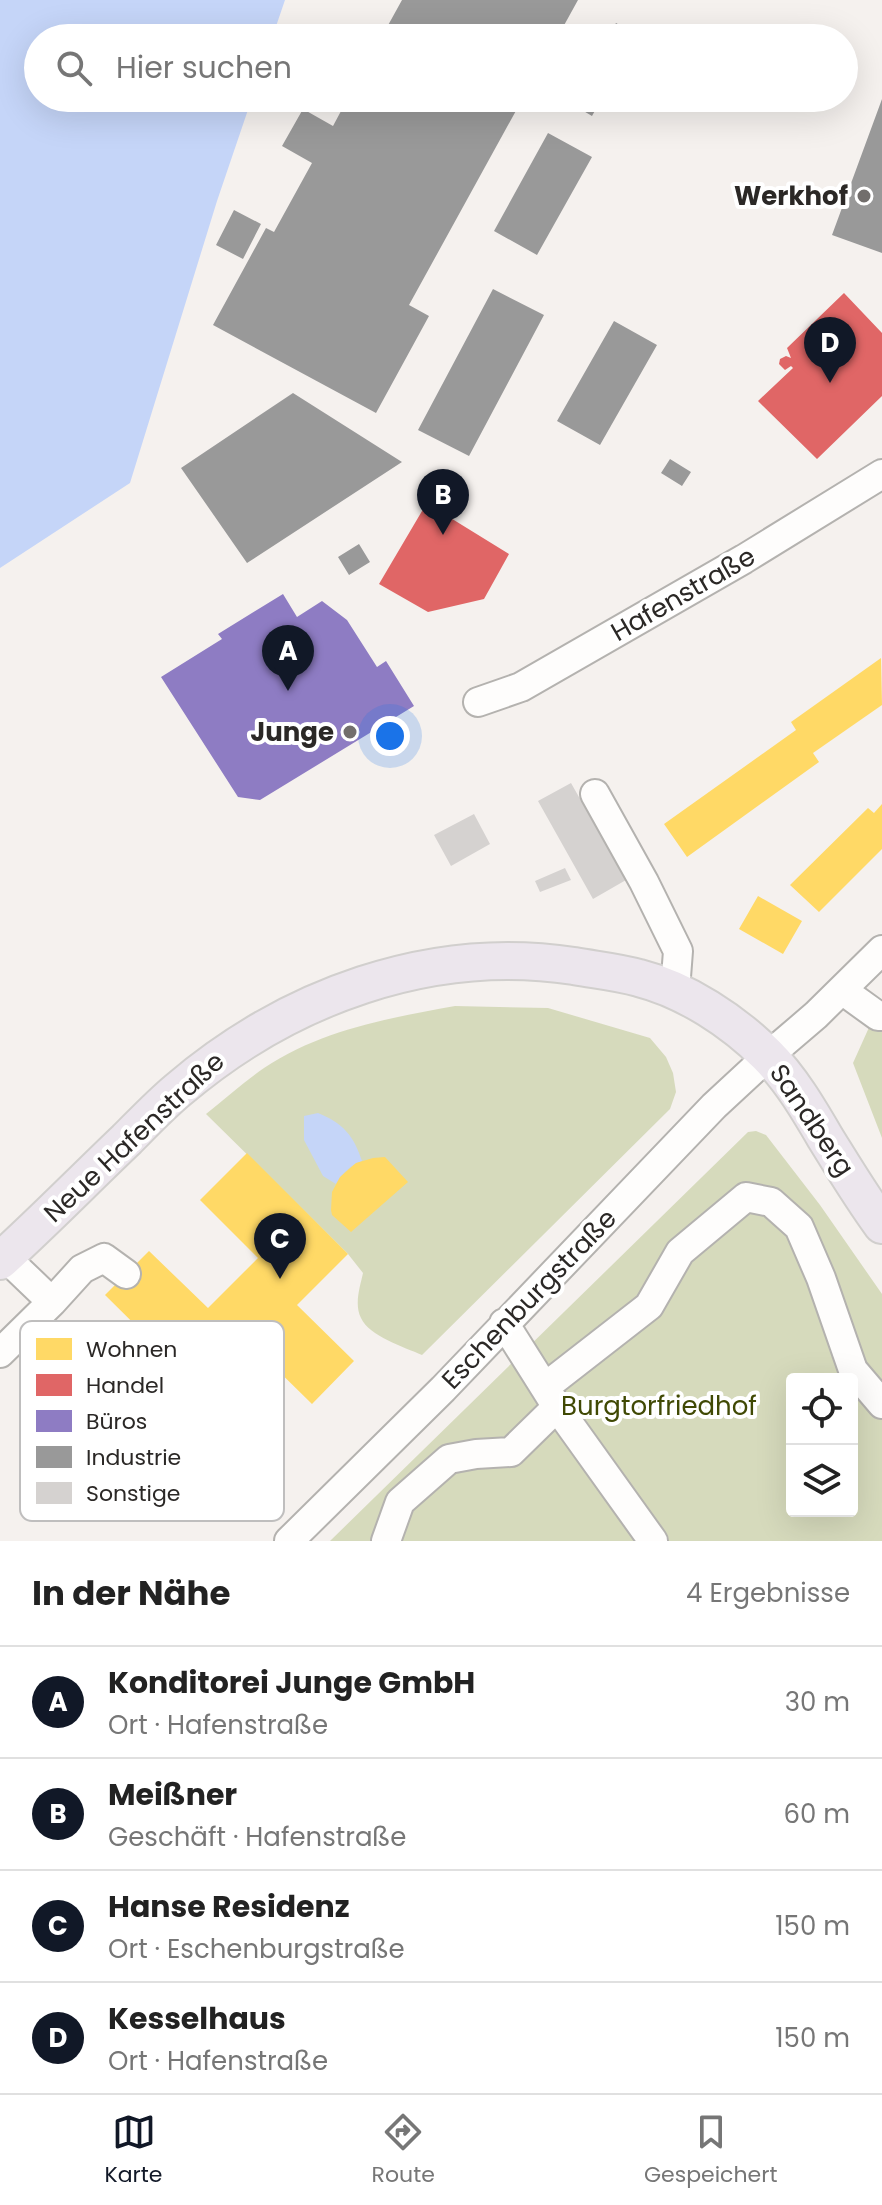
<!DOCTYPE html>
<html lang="de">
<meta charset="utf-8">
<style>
:root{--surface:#fff;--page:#f2f2f2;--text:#222;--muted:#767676;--line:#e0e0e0;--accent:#111827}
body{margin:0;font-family:Poppins,sans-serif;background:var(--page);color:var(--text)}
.controls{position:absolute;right:24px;bottom:24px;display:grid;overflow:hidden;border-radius:8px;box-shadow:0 8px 32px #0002}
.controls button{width:72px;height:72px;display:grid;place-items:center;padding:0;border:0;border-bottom:2px solid var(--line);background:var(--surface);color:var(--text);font:40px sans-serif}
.you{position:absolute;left:390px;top:736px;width:28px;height:28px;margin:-20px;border:6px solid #fff;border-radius:50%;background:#1a73e8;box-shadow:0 0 0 12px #1a73e833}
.badge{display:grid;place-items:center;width:52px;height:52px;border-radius:50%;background:var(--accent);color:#fff;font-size:26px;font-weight:700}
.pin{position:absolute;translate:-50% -66px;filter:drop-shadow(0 2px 4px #0008)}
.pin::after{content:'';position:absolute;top:42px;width:28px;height:24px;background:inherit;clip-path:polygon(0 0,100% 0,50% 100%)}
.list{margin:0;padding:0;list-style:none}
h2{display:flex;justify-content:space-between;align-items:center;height:104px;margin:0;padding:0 32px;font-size:34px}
h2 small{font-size:26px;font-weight:400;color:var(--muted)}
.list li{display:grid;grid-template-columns:52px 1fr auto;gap:24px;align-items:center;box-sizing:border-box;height:112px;padding:0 32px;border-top:2px solid var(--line)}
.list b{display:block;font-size:30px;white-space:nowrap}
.list p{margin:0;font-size:26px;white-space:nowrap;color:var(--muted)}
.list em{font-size:26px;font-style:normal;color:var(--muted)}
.icon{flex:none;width:44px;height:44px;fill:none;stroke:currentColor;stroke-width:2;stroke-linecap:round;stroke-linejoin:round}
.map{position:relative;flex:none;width:882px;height:1541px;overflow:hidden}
.search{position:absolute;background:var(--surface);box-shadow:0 8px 32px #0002;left:24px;right:24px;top:24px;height:88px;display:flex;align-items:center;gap:20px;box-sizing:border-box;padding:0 28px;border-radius:44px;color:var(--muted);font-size:30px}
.sheet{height:552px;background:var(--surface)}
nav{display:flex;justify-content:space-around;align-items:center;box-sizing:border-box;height:112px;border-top:2px solid var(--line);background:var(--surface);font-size:22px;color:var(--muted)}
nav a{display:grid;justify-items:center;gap:4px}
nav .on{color:var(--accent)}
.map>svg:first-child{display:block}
.green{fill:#d6dabc;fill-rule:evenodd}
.water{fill:#c5d5f8}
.homes{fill:#ffd966}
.shops{fill:#e06666}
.offices{fill:#8e7cc3}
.industry{fill:#999}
.building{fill:#d5d2d0}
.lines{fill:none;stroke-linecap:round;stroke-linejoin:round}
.minor-casing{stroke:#b4b2af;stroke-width:32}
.major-casing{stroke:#d1cfcd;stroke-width:40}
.minor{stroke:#fefdfc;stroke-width:28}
.major{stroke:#ece6ed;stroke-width:36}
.poi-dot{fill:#726e6c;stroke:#fff;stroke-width:3}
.labels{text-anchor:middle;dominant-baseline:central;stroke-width:8;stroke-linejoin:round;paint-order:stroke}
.poi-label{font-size:26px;font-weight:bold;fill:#2b2826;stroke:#fff;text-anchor:end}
.street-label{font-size:26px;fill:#2b2826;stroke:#fff}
.park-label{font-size:26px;fill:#404904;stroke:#fff}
.key{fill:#fff;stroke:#bfbebe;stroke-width:2}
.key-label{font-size:22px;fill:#2b2826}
</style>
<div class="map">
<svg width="882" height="1541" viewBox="0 0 882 1541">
<rect width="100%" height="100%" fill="#f5f1ee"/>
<!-- green -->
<path class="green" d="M455,1006L548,1008L650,1038L666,1057L673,1073L676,1092L670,1109L422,1355C404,1347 369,1336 361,1318C354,1304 360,1287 363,1273L348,1254L206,1114C225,1099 244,1082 264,1068C321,1030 389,1018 455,1006Z
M871,1023H882V1138L853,1063Z
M756,1131L766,1135L820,1205L882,1294V1541H330L748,1132ZM792,1379H852V1511H792Z"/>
<!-- water -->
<path class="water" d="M0,0H285L272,38H38V98H252L217,201L130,483L0,568Z
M318,1113C343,1123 354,1136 362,1161C351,1164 342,1174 336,1184L323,1176L304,1140V1116Z"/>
<!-- homes -->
<path class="homes" d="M881,658L882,705L813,753L819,762L687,857L664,824L796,730L791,722Z
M882,804V849L819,912L790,885L868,808L874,813Z
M758,896L802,921L783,954L739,929Z
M247,1153L348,1254L297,1305L354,1361L312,1404L255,1348L207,1396L105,1295L149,1251L208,1308L258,1258L200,1200Z
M385,1157L408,1182L351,1232L332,1215L331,1210L332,1192L340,1177L356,1163L373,1158Z"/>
<!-- shops -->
<path class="shops" d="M844,293L882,333V396L817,459L758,401L793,368L791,366L785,370L779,364L780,359L786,356L791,358L787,348Z
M435,489L458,502L449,517L509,554L484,599L428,612L379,584Z"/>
<!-- offices -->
<path class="offices" d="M283,594L297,617L322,601L347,620L377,667L386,661L414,706L260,800L238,797L161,677L222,639L218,634Z"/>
<!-- industry -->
<path class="industry" d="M402,0H578L557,38H381Z
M616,23L637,35L636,38H607Z
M348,98H523L409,305L429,316L376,413L213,325L266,228L274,232L312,163L282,146L303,109L333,126Z
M573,98H602L592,116L570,103Z
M882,99V253L832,235Z
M548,133L592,157L537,255L494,231Z
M234,210L261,224L243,259L216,245Z
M493,289L544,315L469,456L418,430Z
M614,321L657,345L600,445L557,421Z
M293,393L402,462L247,563L181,468Z
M670,459L691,472L682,486L661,473Z
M359,544L370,562L349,575L338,557Z"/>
<!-- building -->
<path class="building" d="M571,783L626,880L593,899L538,801Z
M474,814L490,844L451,866L434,835Z
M565,868L571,880L540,892L535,881Z"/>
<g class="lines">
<defs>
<path id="minor" d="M478,702L521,687L744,559L882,474
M595,794L644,882L678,951L675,990
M842,990L878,1016H882
M5,1257L52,1302L82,1269L104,1258L126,1274
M504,1323L557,1407L653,1541
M0,1353L52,1302
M545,1387L649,1306L680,1252L746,1197L771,1202L799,1227L821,1278L853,1370L882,1404
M289,1541L443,1389L714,1106L768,1056L816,1015L882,950
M386,1541L400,1502L449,1459L476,1454L511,1452L557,1407"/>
<path id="major" d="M0,1261C43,1222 84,1180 126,1140C143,1123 160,1105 178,1090C287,997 430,944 574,966C596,970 618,972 639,978C686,990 733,1021 767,1055C791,1079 809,1110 826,1139C844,1168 862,1198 882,1225"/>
</defs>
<!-- minor casing -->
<use href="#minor" class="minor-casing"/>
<!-- major casing -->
<use href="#major" class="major-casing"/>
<!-- minor -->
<use href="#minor" class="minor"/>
<!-- major -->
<use href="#major" class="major"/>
</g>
<!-- markers -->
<g class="poi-dot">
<circle cx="864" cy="196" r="8"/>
<circle cx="350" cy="732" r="8"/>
</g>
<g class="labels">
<!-- poi labels -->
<g class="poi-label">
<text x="848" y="196">Werkhof</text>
<text x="334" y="732">Junge</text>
</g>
<!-- street labels -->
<g class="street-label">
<text transform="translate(683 594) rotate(-30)">Hafenstraße</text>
<text transform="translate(812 1120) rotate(56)">Sandberg</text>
<text transform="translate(134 1137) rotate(-43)">Neue Hafenstraße</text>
<text transform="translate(529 1299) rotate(-46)">Eschenburgstraße</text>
</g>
<!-- park labels -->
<g class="park-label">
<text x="659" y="1406">Burgtorfriedhof</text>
</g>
</g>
<!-- legend -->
<rect x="20" y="1321" width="264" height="200" rx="12" class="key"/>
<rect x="36" y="1338" width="36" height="22" fill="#ffd966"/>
<rect x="36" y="1374" width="36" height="22" fill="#e06666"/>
<rect x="36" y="1410" width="36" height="22" fill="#8e7cc3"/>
<rect x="36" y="1446" width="36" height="22" fill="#999"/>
<rect x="36" y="1482" width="36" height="22" fill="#d5d2d0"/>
<g class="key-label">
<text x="86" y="1357">Wohnen</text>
<text x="86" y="1393">Handel</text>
<text x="86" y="1429">Büros</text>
<text x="86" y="1465">Industrie</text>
<text x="86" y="1501">Sonstige</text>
</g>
</svg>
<div class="controls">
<button><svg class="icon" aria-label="locate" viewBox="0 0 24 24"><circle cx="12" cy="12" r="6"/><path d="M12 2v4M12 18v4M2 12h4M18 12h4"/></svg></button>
<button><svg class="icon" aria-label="layers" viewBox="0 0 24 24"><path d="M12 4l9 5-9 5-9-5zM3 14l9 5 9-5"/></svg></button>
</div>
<div class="you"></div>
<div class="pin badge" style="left:288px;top:691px">A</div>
<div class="pin badge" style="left:443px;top:535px">B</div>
<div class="pin badge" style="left:280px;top:1279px">C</div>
<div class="pin badge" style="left:830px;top:383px">D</div>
<div class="search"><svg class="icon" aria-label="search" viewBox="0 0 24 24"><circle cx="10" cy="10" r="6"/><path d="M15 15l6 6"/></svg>Hier suchen</div>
</div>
<section class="sheet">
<h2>In der Nähe<small>4 Ergebnisse</small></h2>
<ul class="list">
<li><span class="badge">A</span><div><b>Konditorei Junge GmbH</b><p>Ort · Hafenstraße</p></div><em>30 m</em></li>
<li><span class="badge">B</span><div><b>Meißner</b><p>Geschäft · Hafenstraße</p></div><em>60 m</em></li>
<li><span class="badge">C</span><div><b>Hanse Residenz</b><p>Ort · Eschenburgstraße</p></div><em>150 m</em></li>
<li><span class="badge">D</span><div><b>Kesselhaus</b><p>Ort · Hafenstraße</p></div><em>150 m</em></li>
</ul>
</section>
<nav>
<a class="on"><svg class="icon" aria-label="map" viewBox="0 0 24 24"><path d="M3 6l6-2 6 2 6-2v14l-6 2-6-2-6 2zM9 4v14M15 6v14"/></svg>Karte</a>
<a><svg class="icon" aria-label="directions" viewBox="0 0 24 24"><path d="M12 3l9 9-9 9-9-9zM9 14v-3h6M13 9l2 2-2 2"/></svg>Route</a>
<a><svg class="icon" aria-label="saved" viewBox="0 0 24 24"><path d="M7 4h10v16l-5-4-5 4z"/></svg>Gespeichert</a>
</nav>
